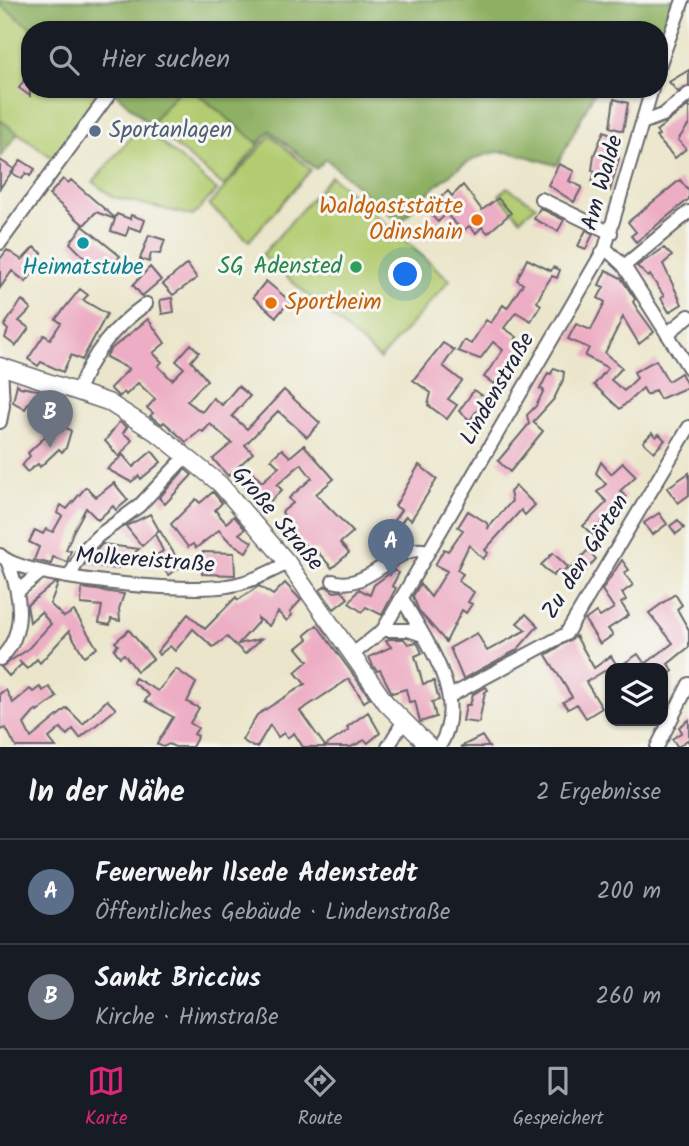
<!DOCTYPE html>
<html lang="de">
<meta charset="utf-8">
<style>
:root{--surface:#171b24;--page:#242831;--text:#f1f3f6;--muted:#9ea1a6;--line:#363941;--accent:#db2777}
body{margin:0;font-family:Kalam,sans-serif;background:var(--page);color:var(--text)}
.controls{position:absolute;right:21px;bottom:21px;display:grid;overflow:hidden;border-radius:14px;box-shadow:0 2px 5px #0004}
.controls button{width:63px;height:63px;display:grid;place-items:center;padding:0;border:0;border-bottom:2px solid var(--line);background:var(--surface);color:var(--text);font:35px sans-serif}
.you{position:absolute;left:406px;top:275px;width:24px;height:24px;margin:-18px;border:5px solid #fff;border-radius:50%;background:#1a73e8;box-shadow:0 0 0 10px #1a73e833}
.badge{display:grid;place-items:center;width:46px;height:46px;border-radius:50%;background:var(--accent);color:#fff;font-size:23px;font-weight:700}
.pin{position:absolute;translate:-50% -58px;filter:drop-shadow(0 2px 4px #0008)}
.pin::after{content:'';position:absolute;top:37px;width:24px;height:21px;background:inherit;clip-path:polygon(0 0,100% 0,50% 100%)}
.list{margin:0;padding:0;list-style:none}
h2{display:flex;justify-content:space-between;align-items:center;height:91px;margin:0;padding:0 28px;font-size:30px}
h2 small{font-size:23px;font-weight:400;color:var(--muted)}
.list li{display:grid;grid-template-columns:46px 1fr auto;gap:21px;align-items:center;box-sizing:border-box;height:105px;padding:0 28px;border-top:2px solid var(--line)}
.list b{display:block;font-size:26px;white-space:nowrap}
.list p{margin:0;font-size:23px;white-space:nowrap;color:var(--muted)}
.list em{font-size:23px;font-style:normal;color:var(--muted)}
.icon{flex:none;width:38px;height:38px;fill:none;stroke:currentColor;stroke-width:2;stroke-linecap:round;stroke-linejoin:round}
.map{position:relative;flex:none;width:689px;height:747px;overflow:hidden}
.search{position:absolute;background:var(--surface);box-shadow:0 2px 5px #0004;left:21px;right:21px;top:21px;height:77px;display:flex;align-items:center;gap:18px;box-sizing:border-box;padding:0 24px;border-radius:28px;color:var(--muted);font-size:26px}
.sheet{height:301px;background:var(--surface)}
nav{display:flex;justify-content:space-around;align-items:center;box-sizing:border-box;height:98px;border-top:2px solid var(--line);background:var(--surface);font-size:19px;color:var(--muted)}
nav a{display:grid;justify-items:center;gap:4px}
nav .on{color:var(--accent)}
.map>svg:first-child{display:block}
.green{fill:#b3cc71;stroke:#6a7756;stroke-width:2}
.forest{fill:#8eb063;stroke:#58694f;stroke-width:2}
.building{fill:#edadc4}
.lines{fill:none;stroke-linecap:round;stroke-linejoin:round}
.street-casing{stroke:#68676d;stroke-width:16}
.secondary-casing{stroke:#68676d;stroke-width:19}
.street{stroke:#fff;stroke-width:12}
.secondary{stroke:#fff;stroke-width:16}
.service-dot{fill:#5c6f8a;stroke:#f6f6f2;stroke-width:2.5}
.food-dot{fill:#e8710a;stroke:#f6f6f2;stroke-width:2.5}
.culture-dot{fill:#0f9aa8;stroke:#f6f6f2;stroke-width:2.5}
.leisure-dot{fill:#2e9e5b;stroke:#f6f6f2;stroke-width:2.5}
.labels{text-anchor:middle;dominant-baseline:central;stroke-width:6;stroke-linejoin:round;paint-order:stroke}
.service-label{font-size:23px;fill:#4e5e75;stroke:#f6f6f2;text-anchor:start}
.street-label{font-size:23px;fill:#22223b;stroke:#f6f6f2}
.food-label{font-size:23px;fill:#c56008;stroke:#f6f6f2;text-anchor:end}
.leisure-label{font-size:23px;fill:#27864d;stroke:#f6f6f2;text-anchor:end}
.culture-label{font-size:23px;fill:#0d838f;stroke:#f6f6f2}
</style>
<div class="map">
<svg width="689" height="747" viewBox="0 0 689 747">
<rect width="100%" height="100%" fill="#f6f6f2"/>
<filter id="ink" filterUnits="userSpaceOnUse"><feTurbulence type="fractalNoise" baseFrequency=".0143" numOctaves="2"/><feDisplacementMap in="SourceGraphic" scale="14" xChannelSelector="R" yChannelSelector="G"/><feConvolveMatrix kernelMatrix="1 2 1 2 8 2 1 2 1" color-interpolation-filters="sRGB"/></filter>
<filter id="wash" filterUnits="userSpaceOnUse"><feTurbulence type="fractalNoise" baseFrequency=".00686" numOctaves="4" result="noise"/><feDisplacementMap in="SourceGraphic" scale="28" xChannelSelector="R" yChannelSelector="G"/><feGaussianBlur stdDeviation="1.57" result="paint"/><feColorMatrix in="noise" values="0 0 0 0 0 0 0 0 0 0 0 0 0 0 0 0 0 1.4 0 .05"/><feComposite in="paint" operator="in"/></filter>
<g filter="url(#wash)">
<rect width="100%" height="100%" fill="#ebe6cb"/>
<!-- green -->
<path class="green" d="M0,4L34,30H30V89H106L53,158L0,120Z
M180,89H192L259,144L224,186L150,125Z
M141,125L217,190L193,216L113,197L93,182Z
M271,135L311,170L249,241L209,205Z
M331,176L450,280L380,359L262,255Z
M507,187L536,206L520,219L499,195Z"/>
<!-- forest -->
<path class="forest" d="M0,0H673L659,40V30H34L0,4Z
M111,89H180L150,125Z
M192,89H596L557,165C540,161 516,151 499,152C462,155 422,198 400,223L326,159L316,169L270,131L259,144Z
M0,120L18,133L0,157Z"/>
<g id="blocks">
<!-- building -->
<path class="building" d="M689,70V85L678,92L669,82Z
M30,71V96L19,88Z
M614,99L628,103L623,131L610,127Z
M689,105V124L678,140L686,149L675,158L656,137L659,135L656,131Z
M604,131L613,135L608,149L617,152L615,157L619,158L610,191L591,186L595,171L592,170L594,155Z
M0,160L14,169L0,188Z
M21,160L35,169L30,176L26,173L22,179L12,173Z
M559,164L574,171L569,181L582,187L574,202L548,185Z
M63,179L68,183L71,180L115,218L117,214L130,219L131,215L145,220L141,231L129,227L126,236L111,231L115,219L96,212L84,225L49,195Z
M680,180L689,191V199L636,242L631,236L636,232L628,222Z
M463,185L482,210L498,198L511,213L488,233L482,227L476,233L469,226L463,231L446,214L438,222L431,215L443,201L440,198L448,191L452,196Z
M540,208L564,220L558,231L534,219Z
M83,226L120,256L112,267L108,264L104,270L91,264L70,243Z
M586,230L593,234L586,249L578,246Z
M149,235L165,240L160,254L151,253L149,262L140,259Z
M34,247L42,253L38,258L41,261L26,282L12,271L0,288V259L7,250L22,260Z
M664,248L672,256L663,264L682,304L669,312L661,298L664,296L650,275L648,277L637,266Z
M527,259L551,271L553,267L560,270L557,278L552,276L544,288L537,302L541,305L531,321L516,312L504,328L517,337L513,344L520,349L494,384L484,377L503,350L493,342L480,359L458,351L464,340L471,344L486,320L491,323L503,305L507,308L523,284L517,280Z
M187,264L197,278L173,295L163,284Z
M150,267L161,280L142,296L133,285Z
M606,270L621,278L635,299L633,302L638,310L654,332L639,344L623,317L605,353L622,368L611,380L624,391L637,378L634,372L656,360L668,381L681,373L688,387L660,399L655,390L647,395L643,388L620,409L594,385L608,368L585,356L589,348L568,339L576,324L591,330L605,302L598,298L604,287L599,285Z
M266,281L290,301L276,317L253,297Z
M80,289L88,295L83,300L107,314L82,360L71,355L63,372L41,362L38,366L28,359L44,335L50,339L61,323L56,319Z
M172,298L174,312L162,314L160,300Z
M22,300L31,309L19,321L29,328L16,346L5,338L8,330L4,326Z
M148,319L165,343L153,353L162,362L158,366L172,380L184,368L176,361L191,344L199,352L191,361L207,380L187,401L202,412L213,398L222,405L238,386L250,396L232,416L247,429L284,390L320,423L307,437L278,411L245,445L253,453L228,476L213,459L232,443L210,424L203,432L201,430L186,442L164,422L162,424L150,416L153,413L147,408L155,399L138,383L126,395L124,392L119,397L110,388L129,369L106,357L110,350Z
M443,343L454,350L443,366L462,381L448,399L457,405L447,419L428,405L431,393L413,380Z
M554,368L564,372L563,380L554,399L533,422L543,431L510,472L498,461L529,424L527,415L536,406L544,390L540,389L548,373L551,374Z
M17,384L20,387L43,391L37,402L31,399L25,409L13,402Z
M474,390L486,398L470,420L459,411Z
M119,422L127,427L123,433L132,440L119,457L105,441Z
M61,424L71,431L66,448L62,452L59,449L40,467L38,464L27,472L22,466L30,456L28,453L46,436L44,432L50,427Z
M652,433L656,437L659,434L665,440L654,452L643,442Z
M304,445L334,479L316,494L353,532L340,543L349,553L332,568L315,549L312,552L294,534L282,512L293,503L289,498L312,478L301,464L277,485L282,490L264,507L242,484L253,473L262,482L279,467L271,459L282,449L290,457Z
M152,451L161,462L141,479L139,476L131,482L107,469L123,455L133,467Z
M601,462L611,474L623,463L636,476L620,491L626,497L600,524L608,532L599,541L583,526L607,502L597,492L606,484L596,473Z
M419,465L437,479L411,520L406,516L396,530L390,526L401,510L395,506Z
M185,469L192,475L165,504L159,498Z
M689,473V495L678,503L667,488Z
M114,483L128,500L116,510L113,506L98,520L86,508L73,532L66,550L71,551L67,562L53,557L51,564L34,560L39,547L29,542L35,530L43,534L46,529L53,532L62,516L57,513L61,505L67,509L86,487L96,497Z
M516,486L535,505L525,515L521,510L485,550L488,553L483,559L469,545L457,570L463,574L458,581L474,592L468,602L472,604L466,613L462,610L446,642L419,611L413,596L420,584L431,597L447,571L435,565L444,549L448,551L463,530L458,527L468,511L487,523L488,528L512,501L510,492Z
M213,492L222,503L215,510L226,523L234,516L245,529L239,534L252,542L246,552L230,542L219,530L196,548L193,544L188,547L171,524L196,499L200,503Z
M659,513L667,524L652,535L644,523Z
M150,514L159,530L155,534L160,531L182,566L168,575L162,565L156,568L150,559L163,551L155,534L142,546L126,526Z
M678,520L684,528L676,534L670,526Z
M102,544L123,547L139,549L117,569L86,564Z
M588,550L596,559L577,580L568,571Z
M203,552L234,553L235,575L202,574Z
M553,553L568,567L562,574L558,570L553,576L541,565Z
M622,560L629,570L624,573L633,585L622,593L626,600L621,603L629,615L608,629L613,635L600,644L585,620L596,612L600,617L614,608L602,590Z
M394,570L399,573L392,586L396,588L382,615L366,607L362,612L349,603L359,589L370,595L374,585Z
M55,583L58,584L50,604L64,617L74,611L97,648L84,656L69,631L40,663L37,659L27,669L19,661L22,664L9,676L1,667L27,650L51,624L41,612L30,622L27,605Z
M285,583L301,600L290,612L292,615L287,621L278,612L269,626L258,618V622L238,644L261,639L245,654L227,637L213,647L193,629L175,651L170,646L159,655L157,652L188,614L205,629L236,597L238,600L259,586L273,595Z
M326,586L334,592L342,591L348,598L334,609L320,590Z
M82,588L124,594L119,609L120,621L111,619L110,625L99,623L102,606L81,604Z
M675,594L682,605L677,609L689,630V647L668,664L673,671L663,679V668H617L638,654L645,664L673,643L649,613Z
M526,614L538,626L517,650L463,679L450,648L477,633L487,651L526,630L517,623Z
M317,625L370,698L364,702L349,679L300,711L325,746L349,730L347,727L368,712L380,733L368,743L365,740L351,747H303L294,733L287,738L284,733L278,737L270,725L257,747H253L242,740L257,715L305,684L295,672L308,661L297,648L308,639L305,635Z
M129,630L153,659L137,671L124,654L120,657L114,649L118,645L115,642Z
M576,636L594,668L611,656L616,664L586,682L602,708L586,718L577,704L568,709L563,702L572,697L546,655Z
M389,639H404L408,644L417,642L422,653L415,656L423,684L434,681L439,700L432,702L436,717L420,722L415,701L409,702L406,689L392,693L380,670L377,671L373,666L369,657L391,647L386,641Z
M176,669L196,683L187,702L199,708L190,723L198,728L194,734L198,736L192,747H175L169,744L163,747L157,744L173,717L145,701L149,695L133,682L135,678L158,691Z
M40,687L43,691L49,687L57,697L37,712L36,710L24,724L31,738L67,708L83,724L107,700L116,709L80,738L73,729L67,735L61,728L49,738L56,747H16L6,728L0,730V693L6,690L13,703L30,689L33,692Z
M486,687L488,690L485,692L479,723L463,721L466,705H470L473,694Z
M689,720V742L687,740L678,747L672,739L682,732L679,727Z
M482,736L489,747H460Z"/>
</g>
</g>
<g filter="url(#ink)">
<use href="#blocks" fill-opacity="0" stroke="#68676d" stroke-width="2"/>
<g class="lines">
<defs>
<path id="street" d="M659,66L683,0
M642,123L663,115L689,94
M541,199L611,233
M0,243L113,89
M605,248L624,266L689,368
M624,266L689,212
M667,334L689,316
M78,391C92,353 114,327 146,304
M0,422L3,406L1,366
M0,555C25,580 189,593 227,586C249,583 268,573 288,563
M69,577L84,550L98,536L139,506L186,456
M333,581C368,593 397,541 428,551
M18,591L40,573
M402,598C426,642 470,698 439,747
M383,630H408L423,635
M353,654L383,630L605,248L652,89
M0,659C27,633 21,594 8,563
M450,696L566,634L689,427
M388,747L403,722
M657,747L689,684"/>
<path id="secondary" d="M0,366L108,402L161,436L220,484L288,563L386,703L430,747"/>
</defs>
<!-- street casing -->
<use href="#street" class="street-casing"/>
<!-- secondary casing -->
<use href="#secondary" class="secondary-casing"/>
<!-- street -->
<use href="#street" class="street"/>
<!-- secondary -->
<use href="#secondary" class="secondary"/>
</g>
</g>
<!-- markers -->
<circle class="service-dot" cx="95" cy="131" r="7"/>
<g class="food-dot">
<circle cx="477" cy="220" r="7"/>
<circle cx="271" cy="303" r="7"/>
</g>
<circle class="culture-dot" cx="83" cy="243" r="7"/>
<circle class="leisure-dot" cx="356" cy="267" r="7"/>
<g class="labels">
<!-- service labels -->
<g class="service-label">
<text x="109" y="131">Sportanlagen</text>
</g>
<!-- street labels -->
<g class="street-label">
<text transform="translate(603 183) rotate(-74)">Am Walde</text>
<text transform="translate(498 389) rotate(-60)">Lindenstraße</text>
<text transform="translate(277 519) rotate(50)">Große Straße</text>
<text transform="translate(586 557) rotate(-58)">Zu den Gärten</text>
<text transform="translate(145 561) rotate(4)">Molkereistraße</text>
</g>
<!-- food labels -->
<g class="food-label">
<text x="463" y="207">Waldgaststätte<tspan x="463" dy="26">Odinshain</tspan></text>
<text x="285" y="303" text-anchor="start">Sportheim</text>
</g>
<!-- leisure labels -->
<g class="leisure-label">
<text x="342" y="267">SG Adensted</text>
</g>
<!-- culture labels -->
<g class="culture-label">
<text x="83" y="268">Heimatstube</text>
</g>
</g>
</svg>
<div class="controls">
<button><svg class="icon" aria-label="layers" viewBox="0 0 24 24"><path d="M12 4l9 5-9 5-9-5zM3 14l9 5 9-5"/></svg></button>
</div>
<div class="you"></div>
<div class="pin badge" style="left:391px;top:577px;background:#5c6f8a">A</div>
<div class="pin badge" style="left:50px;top:448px;background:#6b7280">B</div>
<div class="search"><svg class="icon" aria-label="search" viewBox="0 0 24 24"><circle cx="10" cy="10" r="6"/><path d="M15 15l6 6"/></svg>Hier suchen</div>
</div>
<section class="sheet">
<h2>In der Nähe<small>2 Ergebnisse</small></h2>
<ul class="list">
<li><span class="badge" style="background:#5c6f8a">A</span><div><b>Feuerwehr Ilsede Adenstedt</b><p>Öffentliches Gebäude · Lindenstraße</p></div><em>200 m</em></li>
<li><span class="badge" style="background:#6b7280">B</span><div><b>Sankt Briccius</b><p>Kirche · Himstraße</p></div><em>260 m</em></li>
</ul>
</section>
<nav>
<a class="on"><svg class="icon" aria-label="map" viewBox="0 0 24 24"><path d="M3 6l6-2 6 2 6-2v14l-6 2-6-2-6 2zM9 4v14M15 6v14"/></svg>Karte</a>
<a><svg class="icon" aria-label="directions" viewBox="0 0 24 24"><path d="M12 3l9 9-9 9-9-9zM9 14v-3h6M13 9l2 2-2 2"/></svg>Route</a>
<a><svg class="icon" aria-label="saved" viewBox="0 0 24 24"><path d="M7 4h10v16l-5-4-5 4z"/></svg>Gespeichert</a>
</nav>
